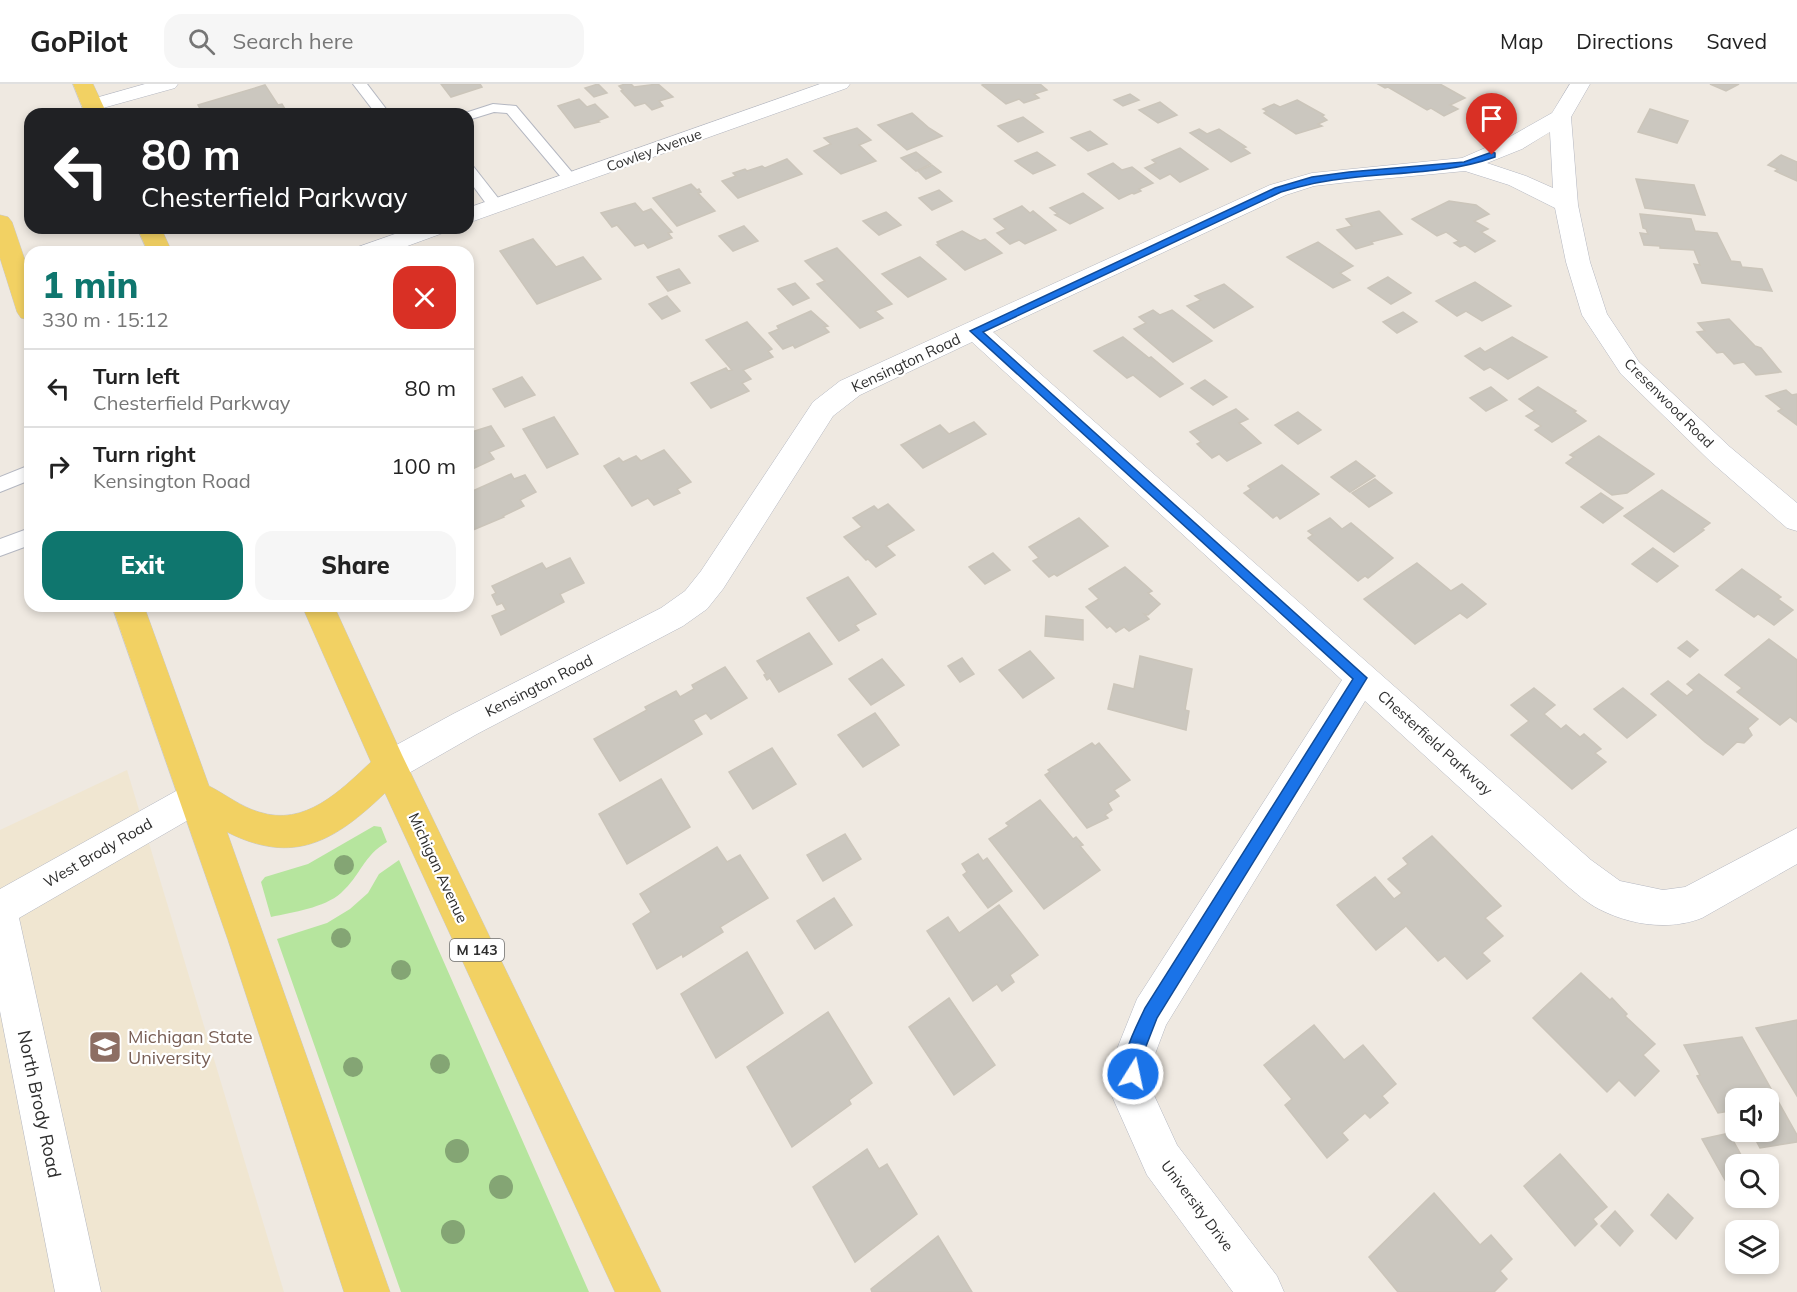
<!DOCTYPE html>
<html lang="en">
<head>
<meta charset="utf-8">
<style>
	:root { --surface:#fff; --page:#f6f6f6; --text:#222; --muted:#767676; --line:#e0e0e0; --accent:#0f766e }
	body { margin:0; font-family:Mulish,sans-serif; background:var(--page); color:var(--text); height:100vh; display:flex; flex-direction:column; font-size:22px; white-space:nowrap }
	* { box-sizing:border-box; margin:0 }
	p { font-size:20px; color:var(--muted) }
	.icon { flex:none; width:33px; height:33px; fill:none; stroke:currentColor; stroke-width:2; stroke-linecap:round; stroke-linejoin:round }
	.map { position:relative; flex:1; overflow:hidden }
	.sheet { position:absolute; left:24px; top:162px; width:450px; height:366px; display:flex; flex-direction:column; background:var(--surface); border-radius:18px; box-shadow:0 3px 9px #0003 }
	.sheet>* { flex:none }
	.hud { position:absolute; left:24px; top:24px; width:450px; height:126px; border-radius:18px; box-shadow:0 3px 9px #0003; background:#202124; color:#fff; overflow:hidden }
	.buttons { position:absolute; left:1725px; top:1004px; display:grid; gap:12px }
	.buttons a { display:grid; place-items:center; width:54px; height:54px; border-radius:12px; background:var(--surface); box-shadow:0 3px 9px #0003; font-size:30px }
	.pin { position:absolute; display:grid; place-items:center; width:51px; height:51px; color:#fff; margin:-62px -26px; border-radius:50% 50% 50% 0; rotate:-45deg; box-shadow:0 0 6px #0007 }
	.pin .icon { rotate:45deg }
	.me { position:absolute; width:66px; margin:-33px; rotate:10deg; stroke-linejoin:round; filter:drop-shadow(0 0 4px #0008) }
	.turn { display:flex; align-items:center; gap:21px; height:126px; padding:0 18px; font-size:27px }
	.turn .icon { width:78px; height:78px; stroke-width:2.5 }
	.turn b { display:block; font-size:42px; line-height:51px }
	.round { display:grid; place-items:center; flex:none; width:63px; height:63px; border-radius:18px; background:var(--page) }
	.summary { display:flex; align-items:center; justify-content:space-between; height:102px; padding:0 18px }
	h1 { font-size:36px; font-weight:800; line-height:45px; color:var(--accent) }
	.action { display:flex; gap:12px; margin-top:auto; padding:12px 18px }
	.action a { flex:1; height:69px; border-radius:18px; background:var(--accent); color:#fff; font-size:24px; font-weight:800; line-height:69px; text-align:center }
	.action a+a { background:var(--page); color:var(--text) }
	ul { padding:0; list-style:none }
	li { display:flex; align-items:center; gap:18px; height:78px; padding:0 18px; border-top:2px solid var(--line) }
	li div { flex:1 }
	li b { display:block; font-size:22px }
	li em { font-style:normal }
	header { display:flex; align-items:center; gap:36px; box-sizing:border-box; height:84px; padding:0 30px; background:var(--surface); border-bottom:2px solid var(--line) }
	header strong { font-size:28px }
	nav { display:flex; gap:33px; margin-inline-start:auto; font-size:21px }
	.search { width:420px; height:54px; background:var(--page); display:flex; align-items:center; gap:15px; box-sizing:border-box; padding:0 21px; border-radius:18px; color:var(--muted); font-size:22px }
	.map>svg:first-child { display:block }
</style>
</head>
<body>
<header>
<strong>GoPilot</strong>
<div class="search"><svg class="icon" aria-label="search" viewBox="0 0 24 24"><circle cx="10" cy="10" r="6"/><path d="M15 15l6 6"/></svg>Search here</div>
<nav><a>Map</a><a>Directions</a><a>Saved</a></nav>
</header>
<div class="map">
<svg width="1797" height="1208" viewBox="0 0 1797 1208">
	<rect width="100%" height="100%" fill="#efe9e1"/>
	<polygon fill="#f0e6d1" points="127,686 284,1208 0,1208 0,746"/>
	<g fill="#b6e59e">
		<path d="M374,742L381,743L387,758C363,772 361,791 341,809C324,824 293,828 271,833L261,798L265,793L308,780Z"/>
		<polygon points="399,776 589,1208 401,1208 277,855 327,839 350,825 368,809 379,790"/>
	</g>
	<g fill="#cbc7bf" stroke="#cbc5ba" stroke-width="1.5">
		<polygon points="441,0 480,0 482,3 451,13"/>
		<polygon points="598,0 607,9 594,13 585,4"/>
		<polygon points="625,0 631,0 634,3 658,0 673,13 659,17 663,22 652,26 645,19 635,22 621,7 623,6 619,2"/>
		<polygon points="985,0 1040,0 1047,6 1034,10 1039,14 1024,19 1019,15 1006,20 982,1"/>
		<polygon points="1378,0 1440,0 1465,14 1450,21 1458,25 1444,32 1431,24 1427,26 1388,3 1385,4"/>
		<polygon points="1710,0 1739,0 1726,7"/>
		<polygon points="265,1 278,21 282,20 288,30 203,30 198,21"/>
		<polygon points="1130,10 1139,16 1123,22 1114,16"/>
		<polygon points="579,15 587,23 595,20 608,33 597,37 599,38 575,44 558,22"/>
		<polygon points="1297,16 1324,31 1322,32 1327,36 1318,40 1322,42 1296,50 1264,29 1267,27 1263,25 1274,20 1280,23"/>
		<polygon points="1160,18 1177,31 1158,39 1139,26"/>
		<polygon points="1650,25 1688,37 1677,59 1638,48"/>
		<polygon points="912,29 929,44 942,52 907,66 878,41"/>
		<polygon points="1023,33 1043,48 1018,58 998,42"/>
		<polygon points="857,44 871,56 859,61 876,77 841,90 814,67 831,60 824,54"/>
		<polygon points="1199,45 1207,50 1219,45 1246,63 1243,64 1250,69 1231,78 1190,49"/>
		<polygon points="1090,47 1107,60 1088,67 1071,54"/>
		<polygon points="1180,64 1208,85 1180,98 1170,90 1160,95 1145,84 1156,79 1152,76"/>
		<polygon points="916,68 931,80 916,87 901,74"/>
		<polygon points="1037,68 1055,81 1033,90 1015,77"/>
		<polygon points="1781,71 1797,78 1797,97 1775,87 1778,85 1768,81"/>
		<polygon points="787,75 802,90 738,114 722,97 736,92 733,89 745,85 747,87 762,82 765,84"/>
		<polygon points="1113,79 1122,86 1132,83 1153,99 1139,105 1141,107 1134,110 1132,109 1119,115 1088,90"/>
		<polygon points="932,81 941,88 926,95 918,87"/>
		<polygon points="1636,95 1694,101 1705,131 1645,124"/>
		<polygon points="691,100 697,106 699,105 701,108 698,109 715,127 677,142 653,114"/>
		<polygon points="939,106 952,117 932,126 919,114"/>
		<polygon points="1083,109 1103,124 1070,140 1059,133 1055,131 1058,130 1050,124"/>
		<polygon points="1449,117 1476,121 1489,130 1474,137 1488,145 1481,148 1495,157 1475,168 1465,161 1460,163 1454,159 1459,157 1446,148 1437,152 1412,135"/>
		<polygon points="635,119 643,128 651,125 672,148 668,149 672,154 648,164 644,159 635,162 617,141 612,143 601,129"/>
		<polygon points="1022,122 1030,129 1033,127 1056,146 1025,160 1019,156 1010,160 997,149 1006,145 994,135"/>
		<polygon points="1379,127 1402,150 1371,158 1373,160 1356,165 1337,146 1352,142 1346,135"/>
		<polygon points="886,128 901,141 879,151 863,137"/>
		<polygon points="1640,130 1691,135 1695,147 1717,149 1731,177 1740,178 1742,183 1762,185 1772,207 1702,199 1694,180 1700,181 1694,166 1660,164 1660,162 1644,161 1640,149 1648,150 1646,145 1643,144"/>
		<polygon points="744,142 758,157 733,167 719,152"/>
		<polygon points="962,147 980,157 985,155 1002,169 965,186 937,161 939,161 937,158"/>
		<polygon points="533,155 556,183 583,173 601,195 537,220 500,167"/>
		<polygon points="1318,158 1353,182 1340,189 1350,196 1333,204 1287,173"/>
		<polygon points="837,164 892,220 875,227 883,234 860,244 817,200 825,197 805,177"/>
		<polygon points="920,173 946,195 908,213 882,190"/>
		<polygon points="679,185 690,199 668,207 657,193"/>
		<polygon points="1388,193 1411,209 1391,220 1368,204"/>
		<polygon points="1475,198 1511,222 1482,237 1466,227 1457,232 1436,217"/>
		<polygon points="795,199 809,214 793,221 778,205"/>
		<polygon points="1224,200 1253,223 1214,244 1187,222 1201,216 1195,212"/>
		<polygon points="667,212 680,227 662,235 649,220"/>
		<polygon points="1153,226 1160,231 1172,226 1212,257 1173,278 1134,245 1146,239 1139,233"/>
		<polygon points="811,227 828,242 824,243 829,248 795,264 793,261 783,265 769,249 779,245 777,242"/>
		<polygon points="1403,228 1417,238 1397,249 1383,238"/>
		<polygon points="1729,235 1755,262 1761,264 1781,288 1756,291 1744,278 1734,280 1723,268 1717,269 1697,248 1705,247 1698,239"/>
		<polygon points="747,238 772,265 768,267 773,273 743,286 751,295 742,299 749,307 711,324 691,299 726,284 728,287 732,286 706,256"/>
		<polygon points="1123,253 1149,274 1151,273 1183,300 1160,313 1133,291 1127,294 1094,267"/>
		<polygon points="1512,253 1547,273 1508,295 1490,283 1484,286 1465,272 1480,264 1485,268"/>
		<polygon points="522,293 535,311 505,323 493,305"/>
		<polygon points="1205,296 1227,313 1213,321 1191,304"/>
		<polygon points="1491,303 1507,316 1486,327 1470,314"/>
		<polygon points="1538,303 1576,327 1574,328 1586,337 1552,358 1535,346 1541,342 1526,332 1535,327 1519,315"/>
		<polygon points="1786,306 1792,311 1797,310 1797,341 1778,327 1782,325 1766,312"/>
		<polygon points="1236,325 1248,335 1239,339 1261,359 1227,377 1219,370 1212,374 1197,360 1201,358 1190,348"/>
		<polygon points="1298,328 1321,346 1298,360 1275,341"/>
		<polygon points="554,333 578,370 547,384 523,345"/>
		<polygon points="974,338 986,350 923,384 901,361 940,341 949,350"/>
		<polygon points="491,342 504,362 489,368 494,375 468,387 468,349"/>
		<polygon points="1599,352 1654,390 1627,409 1612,411 1566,379 1574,373 1570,371"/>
		<polygon points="664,366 691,398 677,405 680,409 654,421 648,414 632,422 604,382 619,374 623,378 636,372 641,377"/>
		<polygon points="1356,377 1375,392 1350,408 1331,393"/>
		<polygon points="1282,381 1319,410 1280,435 1277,431 1273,434 1244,409 1251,405 1248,402"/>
		<polygon points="511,390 514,395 525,391 536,408 520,416 524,422 503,432 504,433 468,448 468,409"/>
		<polygon points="1375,395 1392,409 1369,423 1352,409"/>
		<polygon points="1662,406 1710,439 1702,445 1704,446 1674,468 1624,432"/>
		<polygon points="1601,409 1623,424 1603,439 1581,423"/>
		<polygon points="888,420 914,446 886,462 895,471 876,483 868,475 866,476 844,453 862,443 853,434 874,422 878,426"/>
		<polygon points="1079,434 1108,462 1057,492 1054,490 1049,493 1033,477 1039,474 1029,463"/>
		<polygon points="1330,434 1342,445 1351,439 1393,474 1368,494 1365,492 1358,497 1308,454 1313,451 1308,447"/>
		<polygon points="1653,464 1678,482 1657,498 1632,480"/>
		<polygon points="993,469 1010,486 985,500 969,483"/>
		<polygon points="570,474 584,499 560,510 564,518 501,551 492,532 506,526 502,519 497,521 492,511 496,509 492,502 542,479 546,485"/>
		<polygon points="1417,479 1451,507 1462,500 1486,520 1467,534 1460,529 1415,560 1364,515"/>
		<polygon points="1125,483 1152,507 1148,509 1160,520 1148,531 1144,530 1149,535 1129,547 1124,543 1116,548 1110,542 1107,544 1086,523 1099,515 1089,505"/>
		<polygon points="1742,485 1781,513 1778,515 1793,526 1774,541 1758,530 1754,533 1716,506"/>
		<polygon points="848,493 876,530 855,541 859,546 839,557 807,514"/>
		<polygon points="1046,532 1083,536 1083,556 1045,552"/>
		<polygon points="809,549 832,580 779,608 770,594 767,596 764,591 766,590 757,577"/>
		<polygon points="1769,555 1797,576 1797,638 1790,633 1780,641 1737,608 1742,604 1725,591"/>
		<polygon points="1687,557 1698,566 1690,573 1678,564"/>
		<polygon points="1030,567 1054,594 1023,614 999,586"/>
		<polygon points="1140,572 1192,585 1185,626 1189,627 1186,646 1108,625 1114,600 1134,605"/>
		<polygon points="962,574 974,590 960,598 948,582"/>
		<polygon points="882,575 904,601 871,621 849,595"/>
		<polygon points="725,583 747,614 711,635 706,629 693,636 702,650 620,697 594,655 647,626 645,623 676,607 680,613 694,605 692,601"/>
		<polygon points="1699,590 1758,635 1748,644 1752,651 1744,659 1737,658 1723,671 1705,658 1651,610 1668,597 1687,612 1694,606 1687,600"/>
		<polygon points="1534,604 1555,621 1544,630 1561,645 1566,641 1580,653 1584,650 1601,665 1595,669 1606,678 1572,705 1511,651 1529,637 1511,621"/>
		<polygon points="1623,604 1656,631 1627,654 1594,625"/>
		<polygon points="875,629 899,661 863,683 838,651"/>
		<polygon points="1092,659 1095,662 1099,659 1130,696 1114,706 1119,712 1108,719 1112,726 1105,731 1108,734 1087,744 1045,691 1050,688 1048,686"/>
		<polygon points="772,664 796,700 753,725 729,688"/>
		<polygon points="661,695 690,743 627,780 599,730"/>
		<polygon points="1040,716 1073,755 1076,753 1083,761 1080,762 1100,786 1044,825 989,755 1009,742 1006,739"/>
		<polygon points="845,750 861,775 823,797 807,771"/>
		<polygon points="1432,752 1501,822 1485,834 1503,852 1482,869 1490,877 1467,895 1445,872 1438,877 1406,842 1376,866 1337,821 1375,793 1394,815 1402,809 1388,795 1408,780 1403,774"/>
		<polygon points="717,763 727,778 740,771 768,814 720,843 723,848 683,873 682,870 657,885 633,840 651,828 640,810"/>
		<polygon points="978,770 983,777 987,774 1012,807 988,824 963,791 967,788 962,780"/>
		<polygon points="834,814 852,841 815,865 797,837"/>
		<polygon points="999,821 1038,871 1010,891 1014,898 1002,907 997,900 973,917 927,847 948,833 959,849"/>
		<polygon points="747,868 783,929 716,974 681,910"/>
		<polygon points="1581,889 1610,916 1612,914 1627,930 1625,932 1655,960 1643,971 1659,987 1635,1012 1619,996 1607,1008 1533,934"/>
		<polygon points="949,914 995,981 954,1011 909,943"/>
		<polygon points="828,928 872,999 849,1016 851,1020 792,1063 747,983"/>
		<polygon points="1797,936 1797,1012 1756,944"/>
		<polygon points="1314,941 1344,976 1363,961 1396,1000 1382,1012 1388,1019 1370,1034 1365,1029 1342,1049 1348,1056 1327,1074 1285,1021 1292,1015 1264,981"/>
		<polygon points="1742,953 1797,1051 1797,1058 1760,1064 1751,1047 1768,1047 1768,1014 1736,1014 1736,1026 1718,1029 1697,992 1700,991 1684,961"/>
		<polygon points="1729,1049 1746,1080 1736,1080 1736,1104 1730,1105 1702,1055"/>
		<polygon points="867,1065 879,1085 887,1080 917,1130 855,1178 813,1103"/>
		<polygon points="1560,1070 1607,1123 1593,1135 1597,1140 1575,1162 1524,1102"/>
		<polygon points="1434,1109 1480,1161 1491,1151 1512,1175 1500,1187 1507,1195 1494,1208 1398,1208 1369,1173"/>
		<polygon points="1668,1110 1693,1134 1676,1155 1651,1131"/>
		<polygon points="1615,1127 1633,1147 1620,1162 1601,1142"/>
		<polygon points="938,1152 972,1208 872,1208 871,1205"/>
	</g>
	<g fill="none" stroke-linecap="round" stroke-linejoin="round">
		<defs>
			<g id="service">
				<polygon points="353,0 367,0 390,30 376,30"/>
				<polygon points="493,20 516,22 576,93 579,96 576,99 566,99 507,29 494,28 468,36 468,30 462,30"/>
				<polygon points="468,80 473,82 502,119 504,122 502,125 490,125 468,95"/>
				<polygon points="30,381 30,396 0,408 0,393"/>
				<polygon points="30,444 30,461 0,472 0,455"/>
			</g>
			<g id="minor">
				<polygon points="145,0 178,0 175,4 92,27 85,25 81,21 85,17"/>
				<polygon points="820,0 850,0 847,4 468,139 468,124"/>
				<path d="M1570,0H1590L1571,33L1578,121L1590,178L1607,230L1639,278L1730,363L1797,419V447L1787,444L1710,377L1621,290L1582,231L1566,178L1555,124L1509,101L1465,87L1349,98L1314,102L1286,111L993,248L1591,776L1620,797L1663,806L1685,803L1797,744V780L1702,834C1669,847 1630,841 1599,825C1587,819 1576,809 1565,800L1365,617L1166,941L1155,970L1153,1009L1177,1061L1277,1192L1284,1208H1233L1147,1091L1111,1010L1115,970L1137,915L1342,596L972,258L860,311L833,332L723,505L707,525L683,542L477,650L402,693L390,698L378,693L373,682L378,671L453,630L661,524L685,507L701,487L813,318L840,297L1270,101L1312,89L1462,74L1506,55L1552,29ZM1550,48L1553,104L1526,92L1487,79L1522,65Z"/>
				<polygon points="412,144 447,144 443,149 391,168 355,168 358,163"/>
				<polygon points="197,697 209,702 215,713 209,724 19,834 101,1208 55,1208 0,927 0,805 185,702"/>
			</g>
			<g id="primary">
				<polygon points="73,0 93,0 107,30 85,30"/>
				<polygon points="0,131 8,133 12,138 30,191 30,236 21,234 17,228 0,174"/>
				<polygon points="137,144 161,144 172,168 148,168"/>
				<path d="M112,522H144L209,702C225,710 241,723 259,728C305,743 340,707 371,678L302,522H334L402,671L661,1208H615L385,709C335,757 294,782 227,748L390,1208H344L228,856Z"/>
			</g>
		</defs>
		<use href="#service" stroke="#b4b7c1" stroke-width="2"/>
		<use href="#minor" stroke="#b4b7c1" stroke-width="1"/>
		<use href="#primary" stroke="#c9c9c9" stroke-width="1"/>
		<use href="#service" fill="#fff" fill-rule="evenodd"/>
		<use href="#minor" fill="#fff" fill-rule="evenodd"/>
		<use href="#primary" fill="#f2d163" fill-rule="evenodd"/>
	</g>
	<g fill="#84a574">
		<circle cx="344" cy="781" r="10"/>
		<circle cx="341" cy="854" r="10"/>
		<circle cx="401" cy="886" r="10"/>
		<circle cx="440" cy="980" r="10"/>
		<circle cx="353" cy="983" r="10"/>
		<circle cx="457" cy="1067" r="12"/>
		<circle cx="501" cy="1103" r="12"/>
		<circle cx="453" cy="1148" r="12"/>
	</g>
	<path fill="#1a73e8" stroke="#114b97" stroke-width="1.5" d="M1492,68L1495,69V73C1448,90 1399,88 1349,94C1326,96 1304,101 1281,108L983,248L1367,594L1157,934L1143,970L1139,996L1133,998L1127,996C1118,974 1136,944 1145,924L1353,595L970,247L1275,104L1312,93L1349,88L1464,78Z"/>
	<defs>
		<symbol id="university-square" viewBox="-11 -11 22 22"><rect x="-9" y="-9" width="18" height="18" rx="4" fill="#8d6e63" stroke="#fff"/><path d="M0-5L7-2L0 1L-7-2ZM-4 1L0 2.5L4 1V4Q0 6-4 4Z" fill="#fff"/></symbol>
	</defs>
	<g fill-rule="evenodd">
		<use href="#university-square" x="86" y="944" width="38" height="38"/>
	</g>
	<g text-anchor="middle" stroke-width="4.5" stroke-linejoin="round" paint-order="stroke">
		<g font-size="14" fill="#2e2e2e" stroke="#fff">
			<text transform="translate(654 66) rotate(-20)" y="5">Cowley Avenue</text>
			<text transform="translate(1669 319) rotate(45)" y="5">Cresenwood Road</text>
		</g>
		<rect fill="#fff" stroke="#6d6d6d" stroke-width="1.5" x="450" y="855" width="54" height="22" rx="4.5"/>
		<g font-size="14" font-weight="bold" fill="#2e2e2e">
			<text x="477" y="871">M 143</text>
		</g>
		<g font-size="15" fill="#2e2e2e" stroke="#fff">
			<text transform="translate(906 279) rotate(-25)" y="5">Kensington Road</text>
			<text transform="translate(539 602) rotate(-27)" y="5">Kensington Road</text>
			<text transform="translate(1435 659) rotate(42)" y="5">Chesterfield Parkway</text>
			<text transform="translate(98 769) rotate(-30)" y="5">West Brody Road</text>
			<text transform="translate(438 784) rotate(65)" y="5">Michigan Avenue</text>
			<text transform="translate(1197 1122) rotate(53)" y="5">University Drive</text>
		</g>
		<g font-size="18" fill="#785e54" stroke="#fff" text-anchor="start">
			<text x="128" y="959">Michigan State<tspan x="128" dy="21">University</tspan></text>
		</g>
		<g font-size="18" fill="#2e2e2e" stroke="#fff">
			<text transform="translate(39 1020) rotate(78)" y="6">North Brody Road</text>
		</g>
	</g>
</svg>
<div class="buttons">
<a><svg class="icon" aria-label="sound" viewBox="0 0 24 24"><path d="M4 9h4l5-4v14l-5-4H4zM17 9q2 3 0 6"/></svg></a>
<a><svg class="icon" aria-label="search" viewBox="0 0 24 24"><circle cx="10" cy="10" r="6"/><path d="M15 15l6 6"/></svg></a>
<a><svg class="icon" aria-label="layers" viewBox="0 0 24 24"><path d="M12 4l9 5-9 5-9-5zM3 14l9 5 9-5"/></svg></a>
</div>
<div class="pin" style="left:1492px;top:71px;background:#d93025"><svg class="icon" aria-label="arrive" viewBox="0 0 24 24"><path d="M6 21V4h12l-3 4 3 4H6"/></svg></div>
<svg class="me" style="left:1133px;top:990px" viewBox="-20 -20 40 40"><circle r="17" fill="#1a73e8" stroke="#fff" stroke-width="3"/><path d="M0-11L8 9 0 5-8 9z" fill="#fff"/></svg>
<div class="hud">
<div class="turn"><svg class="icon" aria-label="left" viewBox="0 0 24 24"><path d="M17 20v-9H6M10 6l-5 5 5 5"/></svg><div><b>80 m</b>Chesterfield Parkway</div></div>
</div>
<section class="sheet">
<div class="summary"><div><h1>1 min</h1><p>330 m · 15:12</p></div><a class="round" style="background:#d93025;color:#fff"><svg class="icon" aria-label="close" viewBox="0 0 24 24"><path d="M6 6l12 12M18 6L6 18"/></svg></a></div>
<ul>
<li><svg class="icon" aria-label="left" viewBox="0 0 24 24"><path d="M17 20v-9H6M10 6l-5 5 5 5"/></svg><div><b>Turn left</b><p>Chesterfield Parkway</p></div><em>80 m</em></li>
<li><svg class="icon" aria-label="right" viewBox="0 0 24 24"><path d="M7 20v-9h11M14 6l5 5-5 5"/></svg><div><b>Turn right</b><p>Kensington Road</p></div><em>100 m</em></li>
</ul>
<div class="action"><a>Exit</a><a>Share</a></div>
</section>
</div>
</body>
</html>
